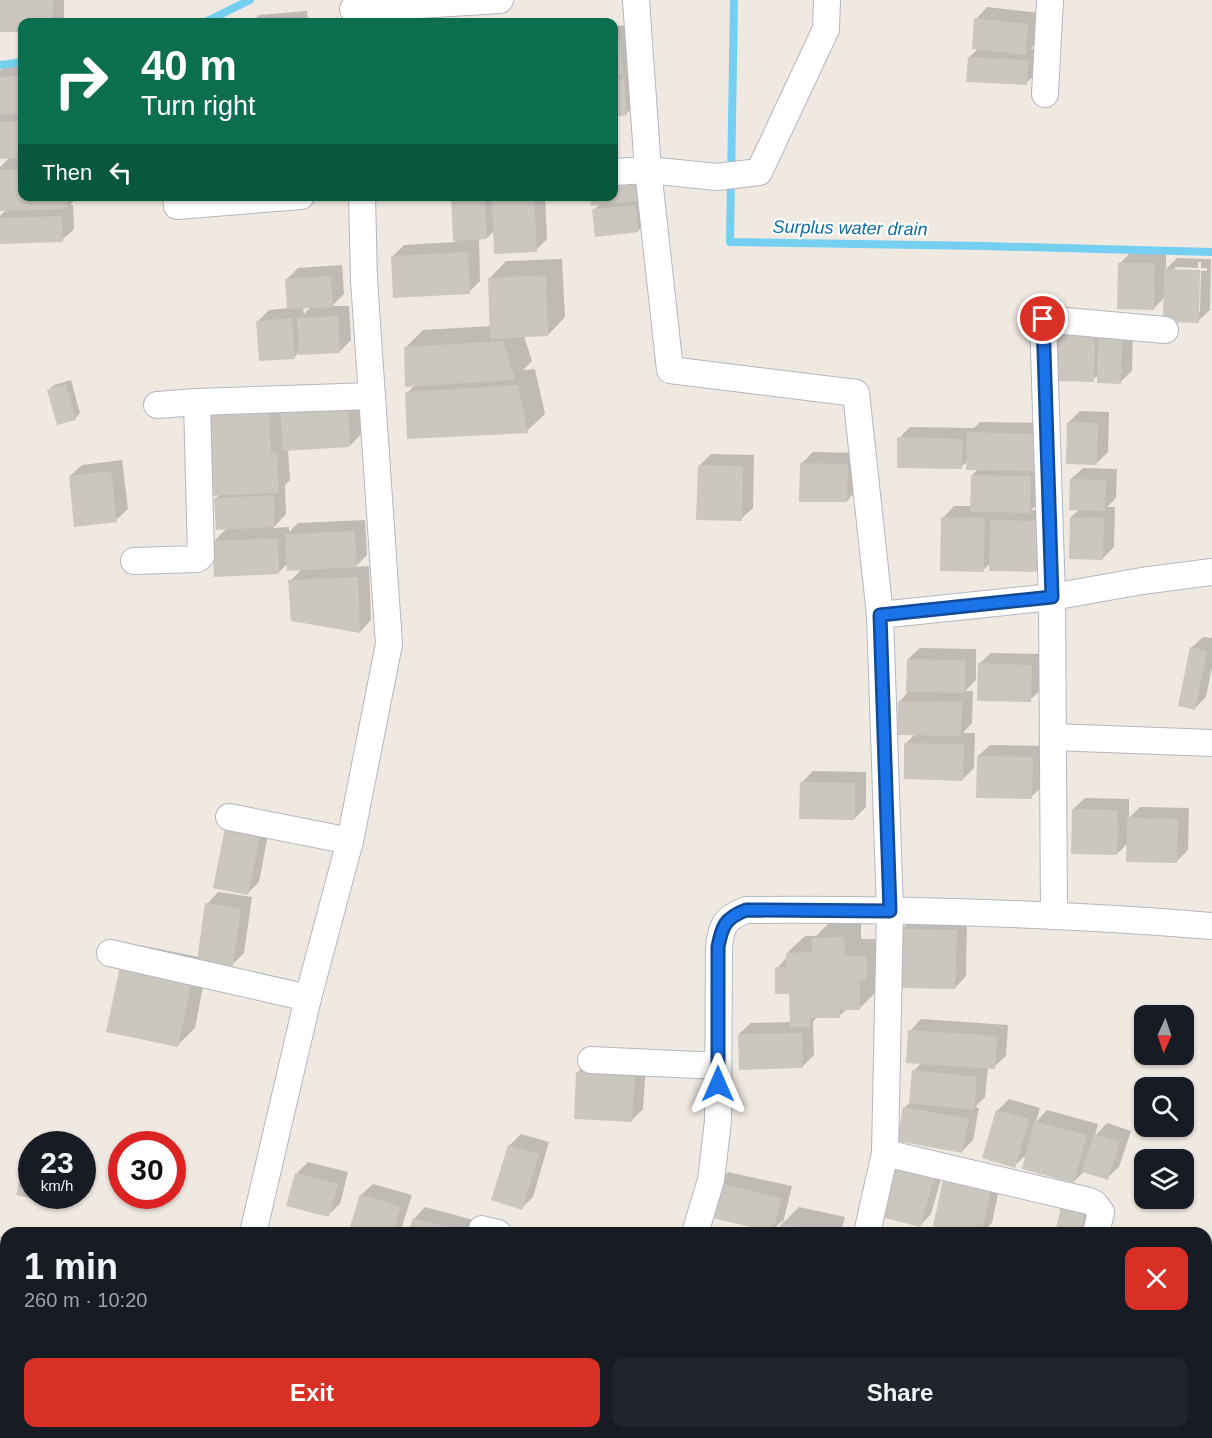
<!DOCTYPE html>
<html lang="en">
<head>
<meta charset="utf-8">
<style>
	:root { --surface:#171b24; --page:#20242c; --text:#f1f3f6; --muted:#9ea1a6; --accent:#d93025 }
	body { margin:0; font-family:Helvetica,sans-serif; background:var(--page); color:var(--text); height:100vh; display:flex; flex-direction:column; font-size:22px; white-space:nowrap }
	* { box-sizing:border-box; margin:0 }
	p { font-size:20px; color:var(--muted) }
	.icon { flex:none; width:33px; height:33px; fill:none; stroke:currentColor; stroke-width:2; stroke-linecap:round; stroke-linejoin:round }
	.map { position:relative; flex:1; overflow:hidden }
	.details { position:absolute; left:0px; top:1227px; width:1212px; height:212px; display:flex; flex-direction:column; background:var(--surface); border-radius:18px 18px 0 0; box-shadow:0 2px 4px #0004 }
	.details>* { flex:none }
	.banner { position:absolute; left:18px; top:18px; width:600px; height:183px; border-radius:12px; box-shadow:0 2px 4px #0004; background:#0b6e4f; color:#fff; overflow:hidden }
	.needle { width:39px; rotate:183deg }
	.controls { position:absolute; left:1134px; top:1005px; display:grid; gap:12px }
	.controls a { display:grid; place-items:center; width:60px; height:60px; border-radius:12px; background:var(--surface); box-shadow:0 2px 4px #0004; font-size:30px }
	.speed { position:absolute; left:18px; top:1131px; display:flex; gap:12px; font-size:30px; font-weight:700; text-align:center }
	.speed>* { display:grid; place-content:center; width:78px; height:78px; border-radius:50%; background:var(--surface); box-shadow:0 2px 4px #0004; line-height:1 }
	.speed small { font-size:15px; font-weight:400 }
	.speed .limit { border:9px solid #d22; background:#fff; color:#111 }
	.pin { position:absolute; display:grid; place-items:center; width:51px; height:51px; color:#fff; margin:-26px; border:3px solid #fff; border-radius:50%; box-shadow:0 2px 6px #0007 }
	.me { position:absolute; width:66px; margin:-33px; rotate:0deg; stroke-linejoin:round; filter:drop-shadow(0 0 4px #0008) }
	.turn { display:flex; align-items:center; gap:21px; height:126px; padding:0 24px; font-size:27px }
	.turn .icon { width:78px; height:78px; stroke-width:2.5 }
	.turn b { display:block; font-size:42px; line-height:51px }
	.then { display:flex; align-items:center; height:57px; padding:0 24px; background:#0003; gap:12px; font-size:22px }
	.round { display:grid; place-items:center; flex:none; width:63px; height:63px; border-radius:12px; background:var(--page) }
	.headline { display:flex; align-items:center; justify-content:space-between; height:102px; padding:0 24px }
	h1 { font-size:36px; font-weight:600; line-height:45px }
	.action { display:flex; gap:12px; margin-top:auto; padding:12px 24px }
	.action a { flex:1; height:69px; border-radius:12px; background:var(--accent); color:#fff; font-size:24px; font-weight:600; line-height:69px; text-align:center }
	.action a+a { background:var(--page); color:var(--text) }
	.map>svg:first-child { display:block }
</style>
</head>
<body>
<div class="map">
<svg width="1212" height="1438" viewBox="0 0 1212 1438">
	<rect width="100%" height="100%" fill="#efe9e1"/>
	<g fill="#0003" fill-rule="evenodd">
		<polygon points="0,0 64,0 64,19 61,22 22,22 22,31 0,31"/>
		<polygon points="987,7 1039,13 1037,42 1031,49 1039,49 1038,72 1026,83 969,57 979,48 976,19"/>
		<polygon points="307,11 308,22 252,22 259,15"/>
		<polygon points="630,25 634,61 626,69 635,68 638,102 626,114 614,115 614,26"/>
		<polygon points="4,66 22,66 22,196 78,196 70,205 73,205 74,229 62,240 0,243 0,216 6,210 0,210 0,167 10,157 0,157 0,71"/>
		<polygon points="645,161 649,219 638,231 594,210 600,203 614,196 614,164"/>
		<polygon points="452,196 545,196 547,239 536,250 495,230 487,238 479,238 480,281 469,292 393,256 404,245 455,242"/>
		<path d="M1131,252H1166V269L1177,258L1211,259L1210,310L1198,321L1165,297L1154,308L1120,263ZM1198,262H1201V268H1207V271H1201L1200,312H1197L1175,270V267L1198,268Z"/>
		<polygon points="562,259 565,317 548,335 524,336 532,361 523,370 535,369 545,414 527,431 407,393 415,385 406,347 423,330 491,326 489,279 506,261"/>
		<path d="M342,265L344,294L332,306H349L351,340L339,352L301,351L294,357L258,321L269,310L288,308L287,279L298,268ZM303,307H311L304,314Z"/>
		<polygon points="1133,323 1132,371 1120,382 1098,375 1093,380 1056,334"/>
		<polygon points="71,380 80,413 75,419 49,390 54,385"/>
		<polygon points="359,393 361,434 350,446 288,449 290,480 285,485 286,514 273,528 289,527 289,532 298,523 365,520 367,555 355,567 369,566 371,620 360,632 290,581 302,569 288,563 279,572 214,541 227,528 216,498 220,494 203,411"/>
		<polygon points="1080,411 1109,412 1108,452 1097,463 1068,423"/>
		<polygon points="980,422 1047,423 1041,500 1031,510 1048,511 1047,559 1036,571 991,563 983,570 943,518 954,506 972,506 972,475 979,468 968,461 961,467 899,438 910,427 974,428"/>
		<polygon points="813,452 859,453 858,489 847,501 801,464"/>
		<polygon points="711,454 754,455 753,508 741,519 699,466"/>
		<polygon points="122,460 128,509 116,520 70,476 82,465"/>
		<polygon points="1083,468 1117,469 1116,498 1107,507 1115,507 1114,547 1103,558 1071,517 1080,509 1071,479"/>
		<polygon points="1203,637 1212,638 1212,667 1206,697 1195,708 1191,648"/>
		<polygon points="920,648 976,649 976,680 965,691 973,691 972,723 963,733 975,733 974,768 963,779 906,743 915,734 900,701 910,690 908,659"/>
		<polygon points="991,653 1043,654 1042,689 1030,700 979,664"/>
		<polygon points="990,745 1044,746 1043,786 1031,797 978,756"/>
		<polygon points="813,771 866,772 866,807 854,819 801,783"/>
		<polygon points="1085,798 1129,799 1129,818 1140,807 1189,808 1188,850 1177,861 1128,843 1117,854 1073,809"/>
		<polygon points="270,824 259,882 248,893 215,887"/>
		<polygon points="218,892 252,897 244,953 232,965 208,961 195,1028 178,1045 122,963 139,945 199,957 207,904"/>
		<polygon points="913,918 967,920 966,976 955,988 901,930"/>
		<polygon points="861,920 861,939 883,939 877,991 860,1008 847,1009 839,1016 818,1016 813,1022 814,1055 802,1067 739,1034 751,1023 791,1022 790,993 777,968 787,957 787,953 805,936 816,936 831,921"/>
		<polygon points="921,1019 1008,1025 1006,1056 994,1067 988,1067 985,1097 975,1107 979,1108 973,1140 962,1151 905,1107 911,1102 914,1071 922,1062 910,1031"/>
		<polygon points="589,1061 646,1064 643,1109 632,1120 577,1073"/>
		<polygon points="1009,1099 1040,1108 1036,1122 1047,1110 1098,1124 1095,1136 1107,1123 1131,1131 1119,1167 1107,1178 1085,1171 1074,1181 1027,1154 1014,1166 997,1111"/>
		<polygon points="41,1134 72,1141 71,1144 32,1144 32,1196 55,1196 50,1201 18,1194 29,1145"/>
		<polygon points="521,1134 549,1142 533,1197 522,1208 509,1146"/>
		<polygon points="904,1157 944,1168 931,1214 920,1226 893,1169"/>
		<polygon points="308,1162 348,1172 340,1204 328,1215 297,1173"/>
		<polygon points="956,1169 1001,1179 992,1223 984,1231 996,1233 938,1233 944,1227 944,1181"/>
		<polygon points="728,1172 792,1186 783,1223 799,1207 845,1217 841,1233 780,1233 783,1220 773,1230 717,1183"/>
		<polygon points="373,1184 412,1195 400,1233 350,1233 361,1195"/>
		<polygon points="1096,1201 1088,1233 1056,1233"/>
		<polygon points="425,1207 474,1220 471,1233 410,1233 414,1219"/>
		<polygon points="6,1392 6,1432 91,1432 90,1438 0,1438 0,1405 3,1395"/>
	</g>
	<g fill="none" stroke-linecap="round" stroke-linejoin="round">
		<g stroke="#75cff0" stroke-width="8">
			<polyline points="734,0 730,242 983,246 1212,252"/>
			<polyline points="205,22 250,0"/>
			<polyline points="0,65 22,62"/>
		</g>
	</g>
	<g fill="#cbc7bf">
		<polygon points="0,0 53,0 53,22 22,22 22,32 0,32"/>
		<polygon points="974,18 1028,24 1026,55 972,49"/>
		<polygon points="619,35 623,74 614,75 614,36"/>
		<polygon points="968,57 1028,60 1027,85 966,82"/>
		<polygon points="22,76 22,114 0,115 0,77"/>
		<polygon points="624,79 627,115 614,117 614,80"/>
		<polygon points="22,121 22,158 0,159 0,122"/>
		<polygon points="0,170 22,170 22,196 68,196 68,209 0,211"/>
		<polygon points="634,172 637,201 591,206 590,196 614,196 614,174"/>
		<polygon points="451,196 485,196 487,239 453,241"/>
		<polygon points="534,198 537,252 494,254 492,200"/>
		<polygon points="636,205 638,232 595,237 592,209"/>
		<polygon points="62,216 63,242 0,244 0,218"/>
		<polygon points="468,252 470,294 393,298 391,256"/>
		<polygon points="1118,263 1155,263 1154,310 1117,309"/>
		<polygon points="1164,269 1200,270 1199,323 1163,322"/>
		<polygon points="546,275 548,336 490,339 488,278"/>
		<polygon points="331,276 333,307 287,309 285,279"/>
		<polygon points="338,316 340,353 299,355 297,318"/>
		<polygon points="292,318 295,359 259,361 256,321"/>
		<polygon points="1055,333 1095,334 1094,382 1053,381"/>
		<polygon points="1098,333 1122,334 1121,384 1097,383"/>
		<polygon points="503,341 515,380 405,387 404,347"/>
		<polygon points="66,384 76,420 57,425 47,390"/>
		<polygon points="518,385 528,433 407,439 405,392"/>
		<polygon points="348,404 350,447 283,451 280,407"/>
		<polygon points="269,407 271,453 277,453 279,493 209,496 202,410"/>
		<polygon points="1067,422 1098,423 1097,465 1066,464"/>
		<polygon points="967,432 1036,434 1036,471 966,470"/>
		<polygon points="897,437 963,439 962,469 897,468"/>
		<polygon points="800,463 848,464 847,502 799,502"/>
		<polygon points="698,465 743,466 742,521 696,520"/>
		<polygon points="111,471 117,522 74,527 69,476"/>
		<polygon points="971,475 1031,476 1030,513 970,512"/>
		<polygon points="1070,479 1106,480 1105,511 1069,510"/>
		<polygon points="274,495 275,527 216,530 214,498"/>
		<polygon points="941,517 985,518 984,572 940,571"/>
		<polygon points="1070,517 1104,518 1103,560 1069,559"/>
		<polygon points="990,520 1038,521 1036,572 989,571"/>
		<polygon points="355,531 357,567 287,571 285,534"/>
		<polygon points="278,538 279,574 214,577 212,541"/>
		<polygon points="358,577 360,633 291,621 288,580"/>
		<polygon points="1190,647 1207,651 1195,710 1178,706"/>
		<polygon points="907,659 965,660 965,693 906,692"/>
		<polygon points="978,663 1032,665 1031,702 977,701"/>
		<polygon points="898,701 962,702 961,736 897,735"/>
		<polygon points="904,743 964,744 963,781 904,779"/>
		<polygon points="977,756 1033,757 1032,799 976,798"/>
		<polygon points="800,782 855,783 855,820 799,819"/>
		<polygon points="1072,809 1118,810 1117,855 1071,854"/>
		<polygon points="1127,818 1178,819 1177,863 1126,862"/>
		<polygon points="225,828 260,835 248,895 213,888"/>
		<polygon points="205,903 241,908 233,966 197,961"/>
		<polygon points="900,929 957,930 955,989 899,988"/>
		<polygon points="844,937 845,956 867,956 867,980 860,980 860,1010 839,1010 840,1018 810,1018 810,1027 790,1027 789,994 775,994 775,967 786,967 786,953 812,952 812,938"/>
		<polygon points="121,962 193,976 178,1047 106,1032"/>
		<polygon points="908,1030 997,1036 995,1069 906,1063"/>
		<polygon points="802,1033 803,1068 739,1070 738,1034"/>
		<polygon points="912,1070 977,1077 974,1110 909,1103"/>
		<polygon points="576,1072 635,1075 632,1122 574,1119"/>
		<polygon points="903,1107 969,1119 962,1153 897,1141"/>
		<polygon points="996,1110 1029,1119 1015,1168 982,1158"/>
		<polygon points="1034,1121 1087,1135 1074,1183 1022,1169"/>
		<polygon points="1094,1134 1120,1142 1108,1180 1082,1172"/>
		<polygon points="28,1144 32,1145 32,1196 52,1196 50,1203 16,1195"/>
		<polygon points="508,1145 539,1154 522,1210 491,1200"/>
		<polygon points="892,1168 934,1179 920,1227 878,1216"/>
		<polygon points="295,1173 338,1184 329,1217 286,1206"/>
		<polygon points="943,1180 991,1191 981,1233 966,1233 933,1226"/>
		<polygon points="716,1182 781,1198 773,1232 708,1217"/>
		<polygon points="360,1194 401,1207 393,1233 348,1233"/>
		<polygon points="1061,1207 1085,1213 1080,1233 1055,1233"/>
		<polygon points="413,1218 467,1232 466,1233 408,1233"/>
		<polygon points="781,1223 820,1232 819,1233 778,1233"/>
		<polygon points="5,1304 6,1304 6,1340 0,1338 0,1324"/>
		<polygon points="1,1395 6,1396 6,1432 80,1432 78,1438 0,1438 0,1399"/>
	</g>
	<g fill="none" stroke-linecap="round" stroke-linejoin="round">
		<defs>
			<g id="minor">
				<polyline points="636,0 648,170 717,177 759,172 826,29 827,0"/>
				<polyline points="353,9 500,0"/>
				<polyline points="1045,94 1050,0"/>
				<polyline points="614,172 648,170 670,370 856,393 880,615 890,911 885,1153 867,1233"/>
				<polyline points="176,196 177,206 301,196"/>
				<polyline points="157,405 197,402 372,396"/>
				<polyline points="134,561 197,559 201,556 197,402"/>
				<polyline points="880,615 1052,597 1142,581 1212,572"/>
				<polyline points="1053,737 1212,743"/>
				<polyline points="229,817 350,841"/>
				<polyline points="1054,916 1052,597 1043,319 1165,330"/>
				<polyline points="110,953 308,998"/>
				<polyline points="591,1060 718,1066"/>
				<polyline points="885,1153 1089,1201 1095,1204 1101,1212 1096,1233"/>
				<polyline points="482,1229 498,1233"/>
				<polyline points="253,1233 308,998 350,841 389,644 364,280 362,196"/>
				<path d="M695,1233L711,1180L718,1121L719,947C721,926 725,918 746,910C901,909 1057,913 1212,926"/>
				<polyline points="0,1254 6,1250"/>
				<polyline points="430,1438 431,1432"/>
				<polyline points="817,1438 818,1432"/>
			</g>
		</defs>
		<use href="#minor" stroke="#b4b7c1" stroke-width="28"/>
		<g stroke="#c9c9c9" stroke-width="4" stroke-dasharray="4.5 3" stroke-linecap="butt">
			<polyline points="279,1432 281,1438"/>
			<polyline points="119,1438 121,1432"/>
			<polyline points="222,1438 224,1432"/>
			<polyline points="384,1438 386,1432"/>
		</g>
		<use href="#minor" stroke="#fff" stroke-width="26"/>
	</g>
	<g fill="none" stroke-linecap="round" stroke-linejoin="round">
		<defs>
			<path id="route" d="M718,1084V947C722,926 725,918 746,910L890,911L880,615L1052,597L1043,319"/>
		</defs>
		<use href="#route" stroke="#114b97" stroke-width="15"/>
		<use href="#route" stroke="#1a73e8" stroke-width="10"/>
	</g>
	<g text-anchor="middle" stroke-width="4.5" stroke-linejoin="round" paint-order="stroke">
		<g font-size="18" font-style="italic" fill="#0d6fa3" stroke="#fff">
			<text transform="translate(850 228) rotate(1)" y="6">Surplus water drain</text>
		</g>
	</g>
</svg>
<div class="controls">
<a><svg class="needle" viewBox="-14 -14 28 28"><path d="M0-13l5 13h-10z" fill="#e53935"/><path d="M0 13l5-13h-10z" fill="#9ea1a6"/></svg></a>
<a><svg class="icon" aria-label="search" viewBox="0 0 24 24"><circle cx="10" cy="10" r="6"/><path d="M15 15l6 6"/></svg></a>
<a><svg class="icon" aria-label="layers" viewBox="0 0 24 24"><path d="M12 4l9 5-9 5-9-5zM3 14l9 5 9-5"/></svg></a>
</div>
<div class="speed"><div>23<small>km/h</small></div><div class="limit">30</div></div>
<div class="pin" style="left:1043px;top:319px;background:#d93025"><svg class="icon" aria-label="arrive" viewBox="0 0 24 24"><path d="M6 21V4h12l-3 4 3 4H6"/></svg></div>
<svg class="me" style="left:718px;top:1084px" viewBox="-20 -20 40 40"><path d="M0-17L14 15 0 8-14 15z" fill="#1a73e8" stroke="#fff" stroke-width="4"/></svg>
<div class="banner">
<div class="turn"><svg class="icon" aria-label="right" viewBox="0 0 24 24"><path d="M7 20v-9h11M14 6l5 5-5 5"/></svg><div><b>40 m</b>Turn right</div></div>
<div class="then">Then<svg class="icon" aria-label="left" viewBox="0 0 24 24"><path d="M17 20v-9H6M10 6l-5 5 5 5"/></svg></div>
</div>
<section class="details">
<div class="headline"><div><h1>1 min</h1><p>260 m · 10:20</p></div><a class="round" style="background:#d93025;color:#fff"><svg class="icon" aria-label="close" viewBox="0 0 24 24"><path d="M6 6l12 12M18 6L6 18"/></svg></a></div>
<div class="action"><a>Exit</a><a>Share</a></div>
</section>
</div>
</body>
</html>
